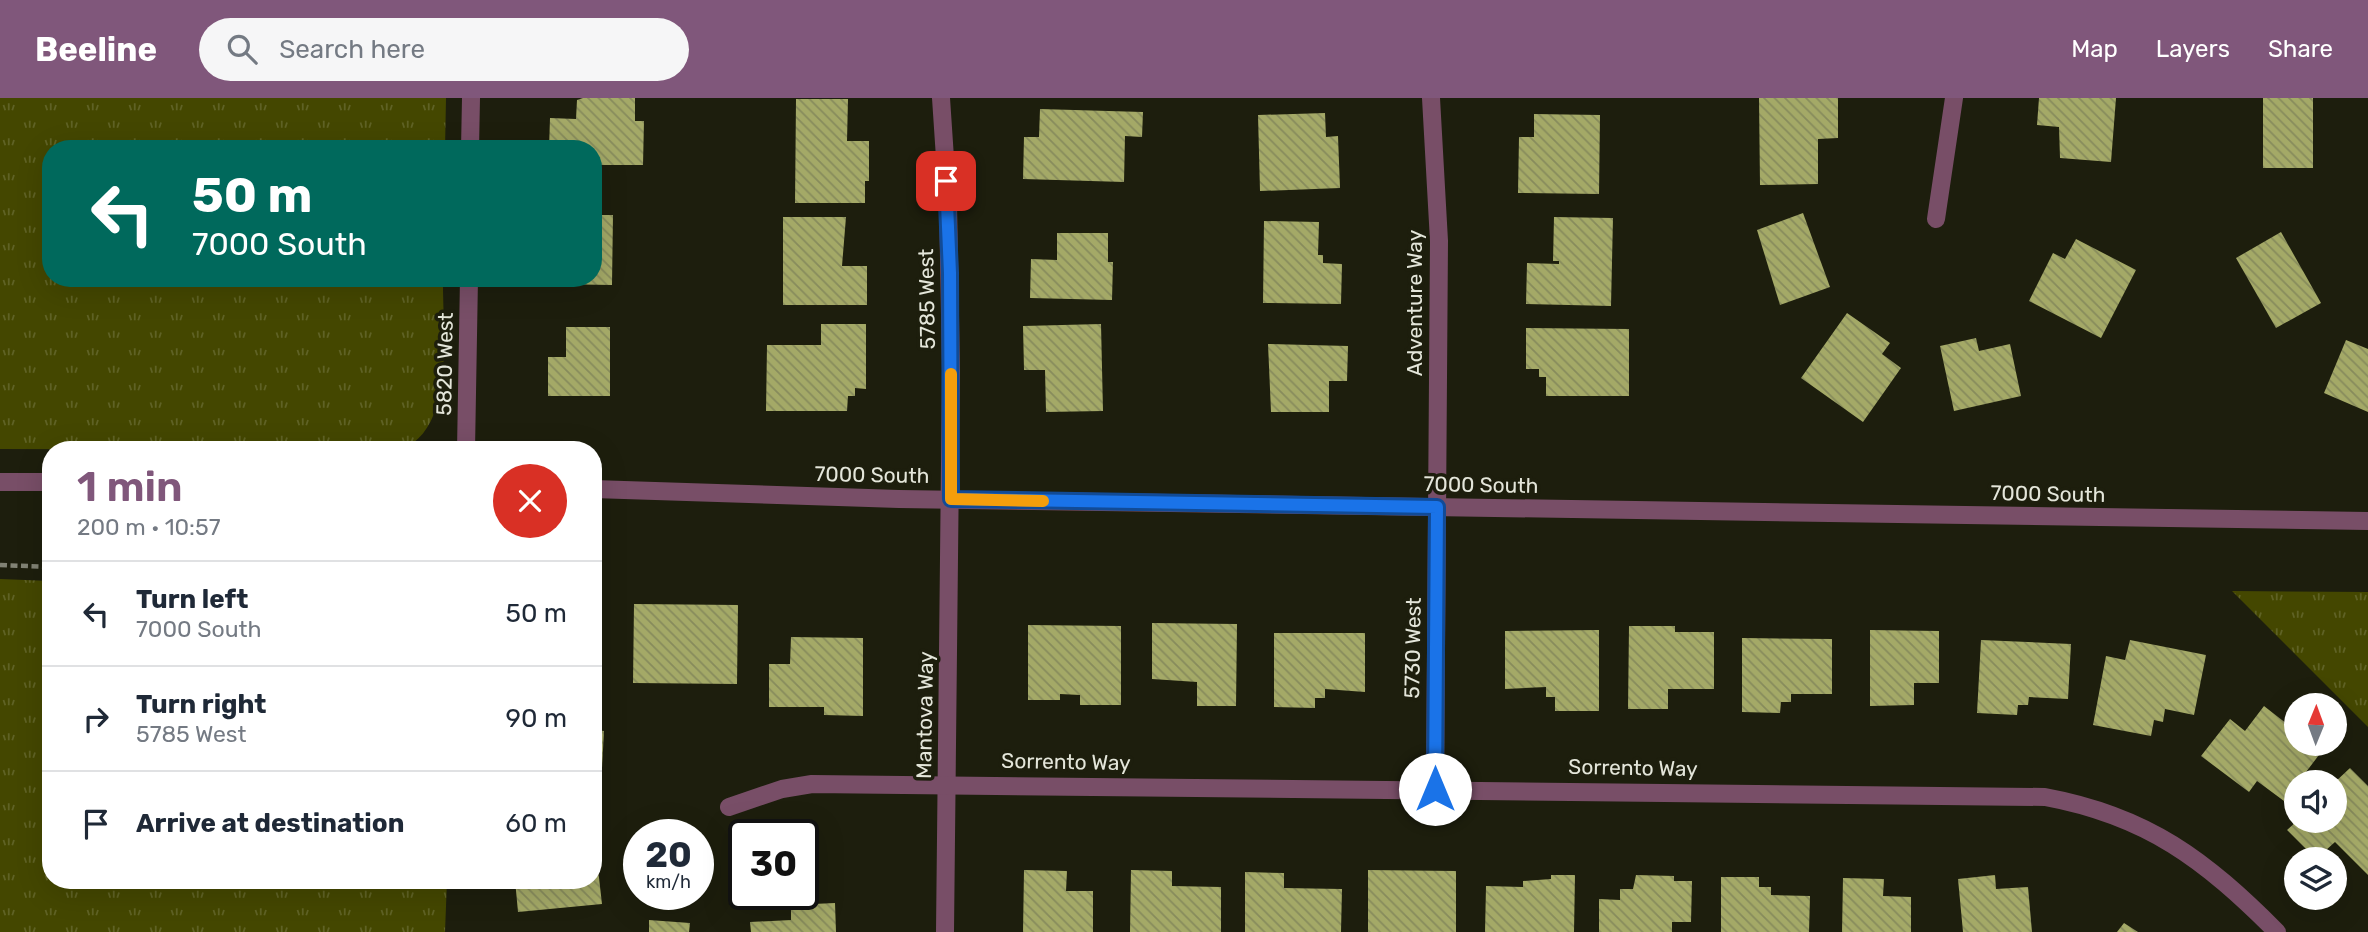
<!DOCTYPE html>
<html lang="en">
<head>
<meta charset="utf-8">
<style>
	:root { --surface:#fff; --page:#f6f6f7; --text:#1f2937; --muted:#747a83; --line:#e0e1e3; --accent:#80577b }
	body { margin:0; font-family:Rubik,sans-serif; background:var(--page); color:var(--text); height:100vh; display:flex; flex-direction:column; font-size:26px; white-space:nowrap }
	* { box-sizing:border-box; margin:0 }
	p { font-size:23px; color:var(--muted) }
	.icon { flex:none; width:38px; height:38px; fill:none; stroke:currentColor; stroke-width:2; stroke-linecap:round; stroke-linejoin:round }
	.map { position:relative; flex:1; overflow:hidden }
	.panel { position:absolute; left:42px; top:343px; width:560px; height:448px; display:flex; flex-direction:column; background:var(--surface); border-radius:28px; box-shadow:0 7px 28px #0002 }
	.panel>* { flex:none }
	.top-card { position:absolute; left:42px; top:42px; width:560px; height:147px; border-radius:28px; box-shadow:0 7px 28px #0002; background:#00695c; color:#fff; overflow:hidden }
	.needle { width:46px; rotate:1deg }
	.buttons { position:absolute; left:2284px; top:595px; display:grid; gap:14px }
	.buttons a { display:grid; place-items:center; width:63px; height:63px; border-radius:50%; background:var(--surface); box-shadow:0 7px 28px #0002; font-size:35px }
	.speed { position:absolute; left:623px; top:721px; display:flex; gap:14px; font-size:35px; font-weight:700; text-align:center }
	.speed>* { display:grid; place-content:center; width:91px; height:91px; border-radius:50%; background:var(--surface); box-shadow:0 7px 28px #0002; line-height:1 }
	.speed small { font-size:18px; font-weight:400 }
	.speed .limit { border:4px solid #111; border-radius:10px; background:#fff; color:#111 }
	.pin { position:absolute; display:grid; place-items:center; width:60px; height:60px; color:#fff; margin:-30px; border-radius:14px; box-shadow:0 4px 10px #0006 }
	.me { position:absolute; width:77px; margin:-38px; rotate:0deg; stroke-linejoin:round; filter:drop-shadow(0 0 5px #0008) }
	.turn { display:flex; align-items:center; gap:24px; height:147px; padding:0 35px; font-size:32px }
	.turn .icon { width:91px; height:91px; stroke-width:2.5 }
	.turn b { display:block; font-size:49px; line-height:60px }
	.round { display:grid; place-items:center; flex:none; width:74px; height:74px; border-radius:37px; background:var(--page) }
	.head { display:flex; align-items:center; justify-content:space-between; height:119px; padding:0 35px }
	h1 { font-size:42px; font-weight:600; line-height:52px; color:var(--accent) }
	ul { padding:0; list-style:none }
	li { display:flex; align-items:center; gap:21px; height:105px; padding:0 35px; border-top:2px solid var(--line) }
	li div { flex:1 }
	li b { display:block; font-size:26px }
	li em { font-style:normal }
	header { display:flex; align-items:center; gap:42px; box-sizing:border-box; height:98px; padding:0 35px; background:var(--accent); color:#fff }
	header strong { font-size:33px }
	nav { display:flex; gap:38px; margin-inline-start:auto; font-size:24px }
	.search { width:490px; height:63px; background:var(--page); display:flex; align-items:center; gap:18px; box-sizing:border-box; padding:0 24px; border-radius:38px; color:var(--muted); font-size:26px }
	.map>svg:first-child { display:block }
</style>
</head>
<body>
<header>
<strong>Beeline</strong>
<div class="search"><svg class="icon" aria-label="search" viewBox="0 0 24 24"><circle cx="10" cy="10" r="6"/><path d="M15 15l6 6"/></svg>Search here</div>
<nav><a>Map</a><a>Layers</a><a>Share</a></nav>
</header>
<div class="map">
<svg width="2368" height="834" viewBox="0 0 2368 834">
	<defs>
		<pattern id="grass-tufts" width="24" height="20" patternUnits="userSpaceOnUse" patternTransform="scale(1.75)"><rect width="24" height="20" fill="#444700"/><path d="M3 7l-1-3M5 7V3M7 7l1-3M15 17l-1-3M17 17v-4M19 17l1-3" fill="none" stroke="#5f6225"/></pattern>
		<pattern id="building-back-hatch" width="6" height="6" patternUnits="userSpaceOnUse" patternTransform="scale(1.75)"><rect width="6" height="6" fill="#a4a967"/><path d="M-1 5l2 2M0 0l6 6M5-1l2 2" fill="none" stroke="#878b5c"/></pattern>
	</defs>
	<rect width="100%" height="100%" fill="#1d1e0d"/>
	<g fill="url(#grass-tufts)">
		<path d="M0,0H446L445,51H51V180H443C442,231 457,331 400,352L0,351Z"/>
		<polygon points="0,481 51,483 51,782 447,782 445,834 0,834"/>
		<polygon points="2232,493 2368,494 2368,629"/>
	</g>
	<g fill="url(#building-back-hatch)">
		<polygon points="583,0 635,0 635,23 644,23 643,67 593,67 593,51 549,51 550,20 576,21 577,2"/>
		<polygon points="1759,0 1838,0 1838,40 1818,41 1818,86 1760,87"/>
		<polygon points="2039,0 2116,0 2111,64 2060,60 2059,29 2037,27"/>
		<rect x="2263" y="0" width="50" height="70"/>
		<polygon points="796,1 848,1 847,43 869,43 869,83 865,83 865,105 795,105"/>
		<polygon points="1040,11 1143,14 1142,39 1125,38 1124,84 1023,81 1024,39 1039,39"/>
		<polygon points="1325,15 1326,39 1338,38 1340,90 1260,93 1258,17"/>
		<polygon points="1534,16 1600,17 1599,96 1518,95 1519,39 1534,39"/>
		<polygon points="1803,115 1830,189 1780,207 1757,132"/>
		<polygon points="593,117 613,117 612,187 549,186 549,180 593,180"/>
		<polygon points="783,119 846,119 842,168 867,168 867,207 783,207"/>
		<polygon points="1554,119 1613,120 1611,208 1526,206 1527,165 1559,166 1559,163 1553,163"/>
		<polygon points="1264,123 1319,124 1318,157 1323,157 1323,165 1342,166 1341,206 1263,205"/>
		<polygon points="2281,134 2321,205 2276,230 2236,160"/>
		<polygon points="1057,135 1108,135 1108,164 1113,164 1112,202 1030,200 1031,161 1057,162"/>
		<polygon points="2076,141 2136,172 2101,240 2029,203 2053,155 2065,161"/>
		<polygon points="1847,215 1890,245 1882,256 1901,270 1863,324 1801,280"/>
		<polygon points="821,226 866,226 866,291 855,290 855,298 848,298 847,313 766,313 767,247 821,247"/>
		<polygon points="1101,226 1103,313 1046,314 1045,272 1024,272 1023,228"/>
		<polygon points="566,229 610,229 610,298 548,298 548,259 566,259"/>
		<polygon points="1526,230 1629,231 1629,298 1546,298 1546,279 1539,279 1539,271 1526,271"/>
		<polygon points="1976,240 1979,253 2010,246 2021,298 1954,313 1940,248"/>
		<polygon points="2346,242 2368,251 2368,314 2324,295"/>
		<polygon points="1268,246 1348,248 1347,283 1329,283 1329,314 1271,314"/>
		<polygon points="634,506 738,507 737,586 633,585"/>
		<polygon points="1152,525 1237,526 1236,608 1197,608 1197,584 1152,581"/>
		<polygon points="1028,527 1121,528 1121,607 1080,607 1080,597 1060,596 1060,602 1028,602"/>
		<polygon points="1629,528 1675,528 1675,534 1714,534 1714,591 1668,591 1668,611 1628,611"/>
		<polygon points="1599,532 1599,613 1555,613 1555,599 1546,599 1546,589 1505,591 1505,533"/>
		<polygon points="1870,532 1939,533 1939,585 1914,585 1914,607 1870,608"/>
		<polygon points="1274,535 1365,535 1365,594 1325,591 1325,600 1315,600 1315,610 1274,609"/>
		<polygon points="791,539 863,540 863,618 824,617 824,609 769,609 769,566 790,566"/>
		<polygon points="1742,540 1832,541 1832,596 1791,596 1791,604 1781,604 1780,615 1742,614"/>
		<polygon points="1981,542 2071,546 2068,601 2029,599 2028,607 2018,607 2017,617 1977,615"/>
		<polygon points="2130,542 2206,557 2194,617 2165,611 2163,624 2154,622 2151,638 2093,627 2106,558 2125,562"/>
		<polygon points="593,586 598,587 596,632 604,633 602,670 597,670 596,691 593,691"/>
		<polygon points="2264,608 2296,633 2296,646 2313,646 2322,653 2284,703 2257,683 2249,694 2201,658 2230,621 2245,633"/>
		<polygon points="2350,670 2368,688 2368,777 2335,744 2316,761 2287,732 2297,723 2334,723 2334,685"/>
		<polygon points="593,727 602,806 518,814 515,782 593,782"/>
		<polygon points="1024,772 1067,773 1066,793 1093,793 1093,834 1023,834"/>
		<polygon points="1131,772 1172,773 1172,788 1221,789 1221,834 1130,834"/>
		<polygon points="1368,772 1456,773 1456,834 1368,834"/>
		<polygon points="1245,774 1284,775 1284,790 1342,791 1341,834 1245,834"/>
		<polygon points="1551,777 1575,777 1574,834 1485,834 1486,788 1523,789 1523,783 1551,781"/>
		<polygon points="1636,777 1674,778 1674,783 1692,783 1691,824 1672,824 1672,834 1599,834 1599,801 1620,802 1620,791 1633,791"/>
		<polygon points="1995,777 1996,791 2028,789 2032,834 1963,834 1958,781"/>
		<polygon points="1721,779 1759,779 1759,789 1771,789 1771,797 1810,798 1809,834 1721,834"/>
		<polygon points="1843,780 1884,781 1883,798 1911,799 1911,834 1842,834"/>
		<polygon points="835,805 836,834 751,834 750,824 791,822 791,807"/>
		<polygon points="649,822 690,825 689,834 649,834"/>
		<polygon points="2124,825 2138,834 2117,834"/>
	</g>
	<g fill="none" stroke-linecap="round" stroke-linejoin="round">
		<polyline stroke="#818274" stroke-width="4.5" stroke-dasharray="7 3.5" stroke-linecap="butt" points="0,467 51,469"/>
		<g stroke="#784e67" stroke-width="18">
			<polyline points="941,0 948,105 951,273 945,834"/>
			<polyline points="1431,0 1439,143 1435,691"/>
			<polyline points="470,51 471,0"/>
			<polyline points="1936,121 1954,0"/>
			<polyline points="466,352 469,180"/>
			<path d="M729,709L782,691L812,686L2045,699C2148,718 2205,762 2277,834"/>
		</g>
		<g stroke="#784e67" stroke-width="18">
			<polyline points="0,384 51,384"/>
			<polyline points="593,391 899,401 2368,423"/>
		</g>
	</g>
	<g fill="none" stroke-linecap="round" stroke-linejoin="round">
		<defs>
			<polyline id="route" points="946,83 950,175 951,401 1437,409 1435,691"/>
		</defs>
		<use href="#route" stroke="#114b97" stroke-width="18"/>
		<use href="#route" stroke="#1a73e8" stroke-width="12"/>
		<polyline stroke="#f59e0b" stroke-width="12" points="951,276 951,401 1043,403"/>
	</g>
	<g text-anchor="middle" stroke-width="7" stroke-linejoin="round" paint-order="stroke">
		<g font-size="21" fill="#e4e6da" stroke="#1d1e0d">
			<text transform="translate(927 201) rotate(-91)" y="7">5785 West</text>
			<text transform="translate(1415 205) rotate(-90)" y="7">Adventure Way</text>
			<text transform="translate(445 266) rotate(-89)" y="7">5820 West</text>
			<text transform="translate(872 377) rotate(1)" y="7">7000 South</text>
			<text transform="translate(1481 387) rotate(1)" y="7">7000 South</text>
			<text transform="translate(2048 396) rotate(1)" y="7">7000 South</text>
			<text transform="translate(1413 550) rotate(-89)" y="7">5730 West</text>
			<text transform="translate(925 617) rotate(-89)" y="7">Mantova Way</text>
			<text transform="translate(1066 664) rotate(1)" y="7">Sorrento Way</text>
			<text transform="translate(1633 670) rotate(1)" y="7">Sorrento Way</text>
		</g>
	</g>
</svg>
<div class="buttons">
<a><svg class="needle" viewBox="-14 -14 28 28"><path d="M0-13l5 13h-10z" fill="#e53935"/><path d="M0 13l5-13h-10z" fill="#747a83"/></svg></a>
<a><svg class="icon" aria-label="sound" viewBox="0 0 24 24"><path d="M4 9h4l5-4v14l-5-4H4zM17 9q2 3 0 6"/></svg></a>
<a><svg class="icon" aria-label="layers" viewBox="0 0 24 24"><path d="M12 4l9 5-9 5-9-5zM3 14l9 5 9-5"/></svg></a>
</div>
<div class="speed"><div>20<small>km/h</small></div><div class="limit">30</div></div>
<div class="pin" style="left:946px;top:83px;background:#d93025"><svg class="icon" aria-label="arrive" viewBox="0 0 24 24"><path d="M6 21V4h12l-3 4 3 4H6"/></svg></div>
<svg class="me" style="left:1435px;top:691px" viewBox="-20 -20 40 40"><circle r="19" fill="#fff"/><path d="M0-13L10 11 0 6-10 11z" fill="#1a73e8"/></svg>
<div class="top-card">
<div class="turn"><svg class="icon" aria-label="left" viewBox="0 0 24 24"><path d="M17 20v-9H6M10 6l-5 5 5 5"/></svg><div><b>50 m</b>7000 South</div></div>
</div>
<section class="panel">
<div class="head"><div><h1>1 min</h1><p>200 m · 10:57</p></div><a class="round" style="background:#d93025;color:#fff"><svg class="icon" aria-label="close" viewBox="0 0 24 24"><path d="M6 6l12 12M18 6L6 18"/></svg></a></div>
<ul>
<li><svg class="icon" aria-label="left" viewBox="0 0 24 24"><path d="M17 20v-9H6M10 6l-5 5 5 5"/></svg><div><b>Turn left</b><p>7000 South</p></div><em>50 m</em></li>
<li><svg class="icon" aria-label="right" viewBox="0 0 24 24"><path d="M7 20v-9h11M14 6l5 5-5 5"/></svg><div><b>Turn right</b><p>5785 West</p></div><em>90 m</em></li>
<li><svg class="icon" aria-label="arrive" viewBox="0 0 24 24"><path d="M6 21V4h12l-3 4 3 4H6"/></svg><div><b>Arrive at destination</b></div><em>60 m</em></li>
</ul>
</section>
</div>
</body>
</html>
